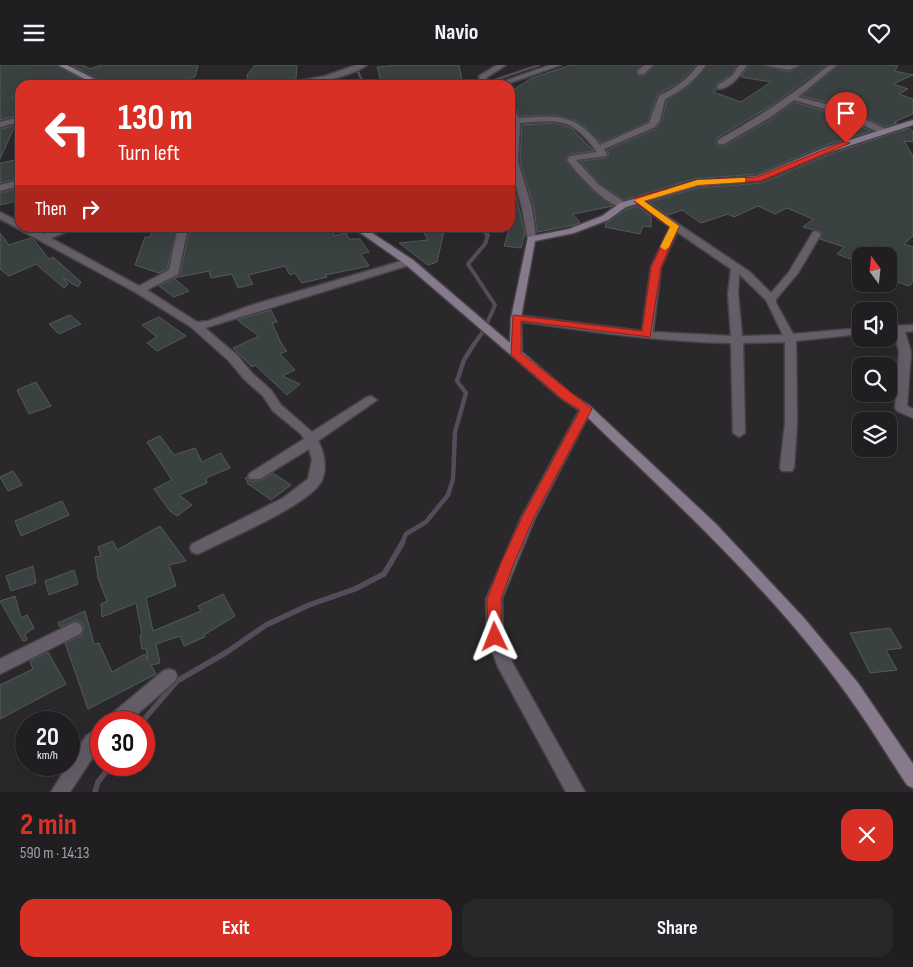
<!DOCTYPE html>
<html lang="en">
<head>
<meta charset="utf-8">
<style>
	:root { --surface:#201e21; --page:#28272a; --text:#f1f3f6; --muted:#a2a2a5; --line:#3d3c3f; --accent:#d93025 }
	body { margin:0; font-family:"Sofia Sans Condensed",sans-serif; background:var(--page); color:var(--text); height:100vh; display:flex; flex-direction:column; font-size:19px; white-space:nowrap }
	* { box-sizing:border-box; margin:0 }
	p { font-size:16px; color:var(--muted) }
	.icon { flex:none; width:28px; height:28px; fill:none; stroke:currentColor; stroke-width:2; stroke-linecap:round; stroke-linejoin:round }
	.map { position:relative; height:727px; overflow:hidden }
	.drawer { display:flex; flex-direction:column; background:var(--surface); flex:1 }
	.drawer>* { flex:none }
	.guide { position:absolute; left:15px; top:15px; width:500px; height:152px; border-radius:15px; box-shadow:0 5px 20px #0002,0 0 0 1px var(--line); background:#d93025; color:#fff; overflow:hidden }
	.needle { width:32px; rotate:345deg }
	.fabs { position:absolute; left:852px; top:182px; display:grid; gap:10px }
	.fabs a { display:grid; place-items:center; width:45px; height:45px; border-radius:10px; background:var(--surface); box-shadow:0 5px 20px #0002,0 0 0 1px var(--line); font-size:25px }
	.speed { position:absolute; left:15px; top:646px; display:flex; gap:10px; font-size:25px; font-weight:700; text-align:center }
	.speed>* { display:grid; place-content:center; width:65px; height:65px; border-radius:50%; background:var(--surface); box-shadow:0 5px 20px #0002,0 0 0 1px var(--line); line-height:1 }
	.speed small { font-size:12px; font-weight:400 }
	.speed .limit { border:8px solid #d22; background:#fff; color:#111 }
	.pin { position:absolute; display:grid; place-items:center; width:42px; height:42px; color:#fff; margin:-51px -21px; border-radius:50% 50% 50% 0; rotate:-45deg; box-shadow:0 0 5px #0007 }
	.pin .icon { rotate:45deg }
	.me { position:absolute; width:55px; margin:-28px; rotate:358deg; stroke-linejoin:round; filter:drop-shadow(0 0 4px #0008) }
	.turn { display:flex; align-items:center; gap:18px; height:105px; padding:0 20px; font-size:22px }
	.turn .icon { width:65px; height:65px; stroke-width:2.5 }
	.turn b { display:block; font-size:35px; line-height:42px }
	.then { display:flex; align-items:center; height:48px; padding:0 20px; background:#0003; gap:10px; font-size:19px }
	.round { display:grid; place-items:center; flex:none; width:52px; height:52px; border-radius:15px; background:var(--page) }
	.overview { display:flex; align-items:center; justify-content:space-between; height:85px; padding:0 20px }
	h1 { font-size:30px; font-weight:700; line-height:38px; color:var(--accent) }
	.button { display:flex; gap:10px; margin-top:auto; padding:10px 20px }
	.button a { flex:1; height:58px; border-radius:15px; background:var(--accent); color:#fff; font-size:20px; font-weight:700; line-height:58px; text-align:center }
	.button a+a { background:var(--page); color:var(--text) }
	header { display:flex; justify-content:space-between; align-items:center; height:65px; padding:0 20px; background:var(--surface); font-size:22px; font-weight:700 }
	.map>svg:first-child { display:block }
</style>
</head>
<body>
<header><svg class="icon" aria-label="menu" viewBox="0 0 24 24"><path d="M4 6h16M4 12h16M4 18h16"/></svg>Navio<svg class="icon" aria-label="heart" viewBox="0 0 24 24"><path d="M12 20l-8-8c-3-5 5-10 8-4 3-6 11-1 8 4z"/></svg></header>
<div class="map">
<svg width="913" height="727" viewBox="0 0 913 727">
	<rect width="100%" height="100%" fill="#2b282c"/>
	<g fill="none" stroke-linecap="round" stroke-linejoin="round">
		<g stroke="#564b5a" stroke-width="2.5">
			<polyline points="355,0 364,20"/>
			<polyline points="480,20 539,0"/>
		</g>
		<polyline stroke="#564b5a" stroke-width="4" points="473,281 484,265 495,240 468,199 485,179 488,170 478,162"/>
		<polyline stroke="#564b5a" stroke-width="4.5" points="402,478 406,469 426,457 448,430 453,414 455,367 466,328 457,316 464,295 474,279"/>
		<g stroke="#564b5a" stroke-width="5.5">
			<polyline points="141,658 177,616 227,587 266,560 309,540 355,524 384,509 403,477"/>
			<polyline points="95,727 98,717 111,700"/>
		</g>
	</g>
	<g fill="#3a4141" stroke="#535a5a">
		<polygon points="0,0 56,0 92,20 20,20 20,30 12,32 20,43 20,50 0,55"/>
		<polygon points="71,0 83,0 90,4 101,0 198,0 195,12 190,13 188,19 181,20 108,20"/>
		<polygon points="255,0 297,0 296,14 261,16 261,19 248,19 247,10"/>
		<polygon points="399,0 459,0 462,16 436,15 436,20 382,20 377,2"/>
		<polygon points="571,0 642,0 636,5 638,11 645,10 655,0 696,0 680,17 657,30 648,57 601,78 583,60 574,55 554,50 520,51 515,42 510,41 510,27 532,13"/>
		<polygon points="708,0 737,0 732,9 717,18 716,25 713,27 741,37 771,17 741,12 749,0 760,0 789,7 802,0 826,0 774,39 717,73 716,79 718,81 725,81 770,55 794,37 834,49 871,66 823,81 757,109 694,114 624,135 600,119 580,96 606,93 609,90 607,85 656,64 662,55 667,35 689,21"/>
		<polygon points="839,0 898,0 895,6 913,10 893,19 908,24 899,29 913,34 913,49 894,57 897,58 885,62 842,41 802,31"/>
		<polygon points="555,58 571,63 594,86 570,89 565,95 593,126 613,141 573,149 580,158 574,160 537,167 534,142 520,97 522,60"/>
		<polygon points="18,60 13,65 0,94 0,64"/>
		<polygon points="909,63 913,66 913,77 904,76 913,91 913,171 904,179 913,182 913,217 909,221 889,214 889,190 865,181 853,195 837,189 844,182 820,174 822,167 803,162 813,154 787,143 775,149 758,141 734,152 728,149 701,158 682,145 668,150 649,137 698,123 762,118 831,89"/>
		<polygon points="16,95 19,113 0,118 0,98"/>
		<polygon points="510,105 525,169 521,183 504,181 510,162"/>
		<polygon points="20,123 20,135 0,140 0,128"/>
		<polygon points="637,141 651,151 651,162 643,161 640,169 605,162 606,158 627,144"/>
		<polygon points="334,162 334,171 346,168 349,174 360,174 369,187 361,189 369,201 325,210 327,212 302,218 295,208 290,210 285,201 248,210 253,219 238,223 232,209 211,213 209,206 174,213 180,209 189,168 192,163"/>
		<polygon points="421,162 445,162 437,197 428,200 399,178 428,175"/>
		<polygon points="177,164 167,204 159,208 135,200 145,172 150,172 153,165"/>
		<polygon points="0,168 9,180 31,173 34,175 49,194 53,192 81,217 78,222 63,213 68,219 64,223 36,199 9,211 0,204"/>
		<polygon points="174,213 189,226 174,232 159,221"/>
		<polygon points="271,245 277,257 272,258 281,278 287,286 280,289 295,305 282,311 300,319 287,330 255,300 252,302 233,283 259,271 237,255"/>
		<polygon points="70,250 81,259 59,269 49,259"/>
		<polygon points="159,252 186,271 157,286 147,278 157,272 142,260"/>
		<polygon points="36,317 51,341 29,349 17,325"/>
		<polygon points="160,371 174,390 195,383 202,397 221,388 230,403 206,413 207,418 179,430 192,440 177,451 170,446 154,424 172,415 147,377"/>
		<polygon points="13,406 22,420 8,426 0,412"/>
		<polygon points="273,408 291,420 271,435 247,418 248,417 245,413 247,412 250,416 260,416"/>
		<polygon points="62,436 69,450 21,471 15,456"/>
		<polygon points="160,461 186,496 169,500 176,521 146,533 153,566 201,546 198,541 223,529 235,551 204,570 205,572 184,581 180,571 156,579 160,598 151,600 156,609 88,644 65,578 81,571 85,563 82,558 76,555 60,562 58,558 85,546 94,579 99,578 112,607 145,589 148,595 146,583 142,584 140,570 142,569 136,538 102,552 101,539 107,536 98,513 95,492 101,491 98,482 113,476 117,485"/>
		<polygon points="33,501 36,518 11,526 6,511"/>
		<polygon points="74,505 78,519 49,530 45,516"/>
		<polygon points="15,531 21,553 27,550 34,563 25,569 27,575 23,576 0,536"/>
		<polygon points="890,563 902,583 886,585 897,605 870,608 850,568"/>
		<polygon points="48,587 66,619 0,654 0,620 33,604 30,596"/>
	</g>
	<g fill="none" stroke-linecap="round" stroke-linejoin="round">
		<defs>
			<g id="street">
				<path d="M356,0H367C346,15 302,20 276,20L325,11Z"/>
				<polygon points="497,0 506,0 486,13 488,20 480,20 479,11"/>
				<polygon points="550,0 561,0 504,20 493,20"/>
				<polygon points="645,0 653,0 644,9 638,9 638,5"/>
				<path d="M698,0H706C694,16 683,25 665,34L660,55L655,62L604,84L607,89L606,91L576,95L599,120L626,138V142C609,145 577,108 567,95L570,91L597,87C571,52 561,55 520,58L518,97L532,143L536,174L534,176H528L522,143L510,98L512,56L510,43H513L519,53C556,51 575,47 600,80L649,58L659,31C675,23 688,15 698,0Z"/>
				<path d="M739,0H747C741,9 731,24 718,24V20L733,10Z"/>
				<polygon points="762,0 800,0 789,5"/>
				<path d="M829,0H837L798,32L841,43L886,64V68H880L835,47L794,35L769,53L724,79H718V75C758,53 794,29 829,0Z"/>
				<polygon points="20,52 20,57 0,62 0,57"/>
				<polygon points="20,115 20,121 0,126 0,120"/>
				<path d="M638,132L750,207L771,228L789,207L813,167L816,166L821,169L798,208L776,234V238L793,269L861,263V269L796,276L797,358L794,403L792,406H782L780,403L785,358V277L743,278L745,368L739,372L733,368L731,278C659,277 588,266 516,256L511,253L516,250L642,266L651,202L670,162L635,137V133ZM677,167L731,204L728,229L731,271L653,267L661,202ZM739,209L766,235L783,270L742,271L738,229Z"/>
				<path d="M0,147L20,157V162H31L44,169L64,162H78L51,173L139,221L169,205L177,167L181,162H190L187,167L178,209L147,225L197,257L208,256L252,240L405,195H413V199L205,263L237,290L252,308L271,325L281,340L312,367L367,332L371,331L377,335L318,376C325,387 328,409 319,420C301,443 230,473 202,487L197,489L192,487L190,483L192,479L283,433L308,414L312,395L309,384L260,414H250L248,411L250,408L304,374L301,369L273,346L263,331L244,314L229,296L191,262L135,227L0,154Z"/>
				<polygon points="913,260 913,266 905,267 911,287 907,341 913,344 913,353 897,346 895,343 899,287 894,267 889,267 889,261"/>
				<polygon points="586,340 592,344 535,453 502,534 503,572 513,599 585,727 566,727 498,602 487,572 486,534 521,453 580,344"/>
				<polygon points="75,557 80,559 83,564 80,569 0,609 0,594"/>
				<polygon points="169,604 175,606 177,611 175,616 127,658 106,658 108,652 163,606"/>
				<polygon points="101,661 101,680 70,727 51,727 86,671"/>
			</g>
			<g id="secondary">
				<polygon points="58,0 67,0 106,20 96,20"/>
				<path d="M913,55V60L830,87L761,116L698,121L626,142L608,155L574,168L535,176L521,253L522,287L570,328L590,341L715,458L804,553L858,618L913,699V723L907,720C887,690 868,658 846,628C771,524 674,436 582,347L562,334L405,199L352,162H363L413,195L510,278L511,253L528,172L569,164L602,151L620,138L694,116L757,111L824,83Z"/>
			</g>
		</defs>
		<use href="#street" stroke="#464347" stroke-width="3"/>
		<use href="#secondary" stroke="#464347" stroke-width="3"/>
		<use href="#street" fill="#655d68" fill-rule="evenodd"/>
		<use href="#secondary" fill="#867a8c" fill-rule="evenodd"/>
	</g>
	<polygon fill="#d93025" stroke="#8d1f18" points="843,77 850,78 761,116 698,120 644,136 679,161 661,202 650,272 521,256 521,288 592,344 534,452 514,498 501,534 502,572 500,576 495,578 490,576 488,572 487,534 501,498 522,452 580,345 562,334 512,291 511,289 513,250 642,266 651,202 670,162 635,137 635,133 697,115 757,112"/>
	<polygon fill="#f59e0b" points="742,113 745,113 745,117 698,120 644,136 679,161 669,182 665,185 660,182 670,162 634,135 697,115"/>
</svg>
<div class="fabs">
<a><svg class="needle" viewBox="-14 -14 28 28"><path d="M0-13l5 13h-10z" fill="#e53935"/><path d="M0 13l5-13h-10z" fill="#a2a2a5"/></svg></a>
<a><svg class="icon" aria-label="sound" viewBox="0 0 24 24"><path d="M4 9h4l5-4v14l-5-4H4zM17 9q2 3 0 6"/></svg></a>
<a><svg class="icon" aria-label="search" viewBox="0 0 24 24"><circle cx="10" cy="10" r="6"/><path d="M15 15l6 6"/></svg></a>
<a><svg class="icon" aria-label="layers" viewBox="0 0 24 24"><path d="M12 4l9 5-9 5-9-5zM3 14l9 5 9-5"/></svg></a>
</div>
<div class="speed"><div>20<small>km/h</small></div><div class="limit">30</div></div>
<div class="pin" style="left:846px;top:78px;background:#d93025"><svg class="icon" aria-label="arrive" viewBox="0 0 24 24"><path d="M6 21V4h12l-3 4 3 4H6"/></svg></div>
<svg class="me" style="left:495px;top:572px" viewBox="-20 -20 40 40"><path d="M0-17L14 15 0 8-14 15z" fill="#d93025" stroke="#fff" stroke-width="4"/></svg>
<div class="guide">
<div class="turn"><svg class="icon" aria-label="left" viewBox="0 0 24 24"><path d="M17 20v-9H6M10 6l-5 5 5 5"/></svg><div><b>130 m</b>Turn left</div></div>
<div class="then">Then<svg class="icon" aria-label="right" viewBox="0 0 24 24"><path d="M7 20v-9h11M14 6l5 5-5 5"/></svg></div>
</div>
</div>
<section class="drawer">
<div class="overview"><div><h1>2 min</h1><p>590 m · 14:13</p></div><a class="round" style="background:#d93025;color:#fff"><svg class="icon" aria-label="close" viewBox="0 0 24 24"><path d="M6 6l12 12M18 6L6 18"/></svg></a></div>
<div class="button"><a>Exit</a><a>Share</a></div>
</section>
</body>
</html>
